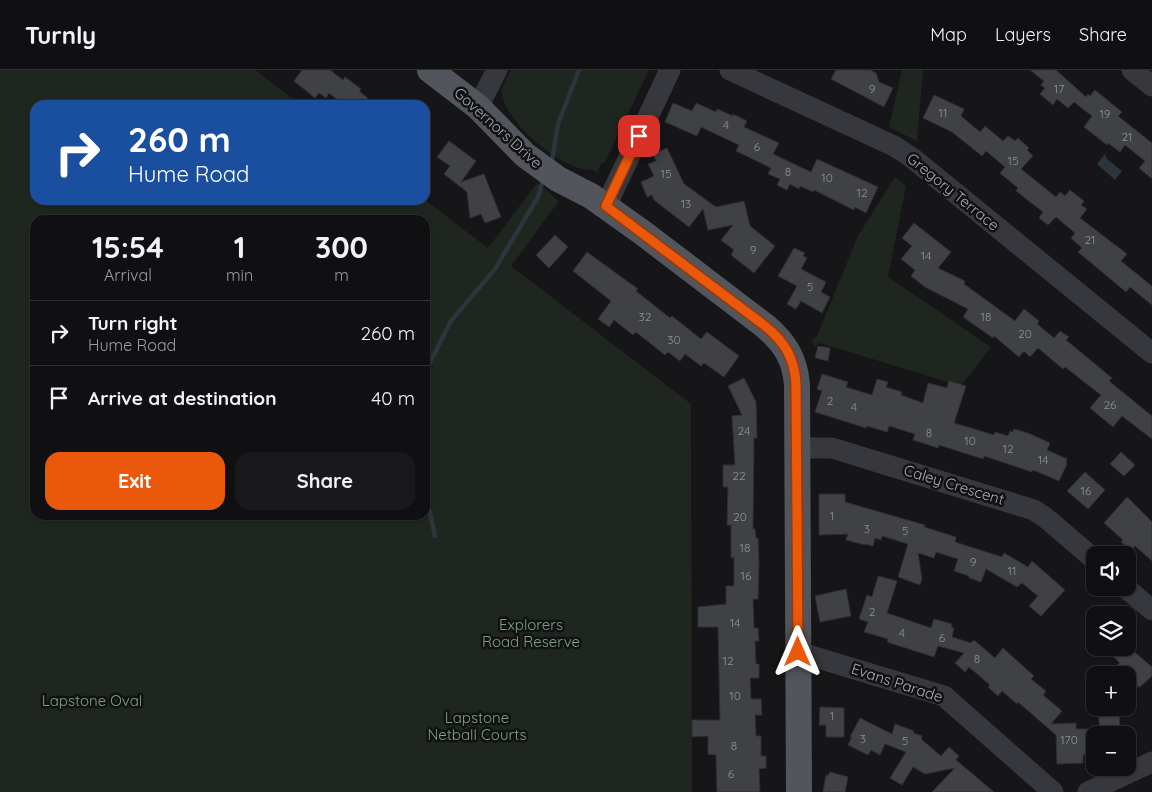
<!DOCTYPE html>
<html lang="en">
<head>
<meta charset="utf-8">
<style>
	:root { --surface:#101012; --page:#19191b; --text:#f1f3f6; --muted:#9c9d9f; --line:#303032; --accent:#ea580c }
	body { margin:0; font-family:Quicksand,sans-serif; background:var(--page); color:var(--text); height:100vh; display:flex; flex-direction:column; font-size:19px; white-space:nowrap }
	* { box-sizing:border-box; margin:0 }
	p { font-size:16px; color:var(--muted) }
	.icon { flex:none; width:28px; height:28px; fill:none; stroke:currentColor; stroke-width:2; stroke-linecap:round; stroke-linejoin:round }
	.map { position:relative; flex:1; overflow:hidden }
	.panel { position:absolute; left:30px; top:145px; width:400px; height:305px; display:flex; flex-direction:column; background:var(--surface); border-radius:15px; box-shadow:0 1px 4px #0004,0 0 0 1px var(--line) }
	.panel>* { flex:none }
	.banner { position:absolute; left:30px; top:30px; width:400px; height:105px; border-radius:15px; box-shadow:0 1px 4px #0004,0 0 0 1px var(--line); background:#1a4fa0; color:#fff; overflow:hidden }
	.controls { position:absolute; left:1086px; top:476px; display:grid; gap:10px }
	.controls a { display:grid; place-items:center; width:50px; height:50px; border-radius:10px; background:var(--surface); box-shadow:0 1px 4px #0004,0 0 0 1px var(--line); font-size:25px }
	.pin { position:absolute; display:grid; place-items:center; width:42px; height:42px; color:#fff; margin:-21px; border-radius:10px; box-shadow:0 2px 8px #0006 }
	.me { position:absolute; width:55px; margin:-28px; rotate:0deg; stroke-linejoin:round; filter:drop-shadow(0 0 4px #0008) }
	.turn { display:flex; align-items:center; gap:18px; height:105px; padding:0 15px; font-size:22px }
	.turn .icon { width:65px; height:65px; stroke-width:2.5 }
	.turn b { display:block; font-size:35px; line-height:42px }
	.eta { display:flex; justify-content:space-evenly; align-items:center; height:85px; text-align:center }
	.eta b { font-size:30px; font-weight:700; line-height:35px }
	.button { display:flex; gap:10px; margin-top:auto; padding:10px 15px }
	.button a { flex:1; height:58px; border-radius:15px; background:var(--accent); color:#fff; font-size:20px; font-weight:700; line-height:58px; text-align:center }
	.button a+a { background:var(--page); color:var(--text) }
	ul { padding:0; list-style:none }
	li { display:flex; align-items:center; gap:15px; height:65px; padding:0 15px; border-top:1px solid var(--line) }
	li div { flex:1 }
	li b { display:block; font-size:19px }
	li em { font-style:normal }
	header { display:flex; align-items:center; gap:30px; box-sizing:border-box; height:70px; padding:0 25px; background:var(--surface); border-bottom:1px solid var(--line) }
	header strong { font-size:24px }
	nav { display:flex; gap:28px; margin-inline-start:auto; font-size:18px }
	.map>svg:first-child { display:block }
</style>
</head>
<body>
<header>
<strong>Turnly</strong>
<nav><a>Map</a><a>Layers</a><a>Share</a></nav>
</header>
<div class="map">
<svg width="1152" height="722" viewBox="0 0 1152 722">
	<rect width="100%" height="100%" fill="#161618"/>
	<g fill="#1e261f" fill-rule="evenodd">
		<path d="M0,0H255L301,35H35V130H425L488,178L537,113L559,131L511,196L691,334L692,722H0ZM35,150H425V445H35Z"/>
		<path d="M511,0H649L605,92L601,94L597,103L592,99L589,100C583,99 576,98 571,95C548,86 502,47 502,21C502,15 508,6 511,0Z"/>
		<polygon points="902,0 923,0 917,71 889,57"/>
		<polygon points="895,107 906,116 888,207 991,277 961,316 820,273 814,277 814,272 811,270 817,266 858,166"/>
	</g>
	<polygon fill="#2c353c" points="1105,84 1107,89 1122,101 1115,110 1097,94"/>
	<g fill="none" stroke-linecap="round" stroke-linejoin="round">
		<g stroke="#2c353c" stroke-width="4.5">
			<polyline points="552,91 558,54 579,0"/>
			<polyline points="425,302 451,251 495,199 538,127 542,113"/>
			<polyline points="425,421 435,466"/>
		</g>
	</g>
	<g fill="#404145" stroke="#303034">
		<polygon points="302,0 330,0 343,10 345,7 361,19 359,21 376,35 344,35 329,23 326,28 319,23 315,28 294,11"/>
		<polygon points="836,0 870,0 876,3 879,12 893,18 884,37 831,9"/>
		<polygon points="1030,0 1056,0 1086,27 1088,24 1090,26 1095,20 1122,42 1118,46 1152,73 1152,109 1139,98 1145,91 1125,75 1120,82 1108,73 1107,75 1084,57 1092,46 1074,32 1068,38 1057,29 1053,35 1040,24 1045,18 1041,15 1044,11"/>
		<polygon points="934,25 964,39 961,46 980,62 985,56 1003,71 1008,66 1015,71 1018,68 1029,78 1027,80 1033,86 1021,99 1056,127 1060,122 1065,126 1070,120 1084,131 1081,135 1087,139 1080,148 1127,184 1121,191 1152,216 1152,235 1130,217 1126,222 1078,182 1082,178 1071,168 1075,163 1056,147 1048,155 1039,148 1043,142 1016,121 1018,118 1000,103 1005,97 986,81 982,86 952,62 923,48"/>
		<polygon points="673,33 692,41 696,33 716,42 717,39 733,46 733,44 747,51 744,57 779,73 773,84 811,102 817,89 878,117 866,143 855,137 854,140 814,120 813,122 800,116 799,119 790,114 787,120 777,115 780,109 768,104 771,98 736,81 739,75 701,57 697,66 665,52"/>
		<polygon points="449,71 476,91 461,112 484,104 501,147 485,153 481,144 470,148 467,122 444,104 450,96 437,87"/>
		<polygon points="667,78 684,114 716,137 744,131 750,156 775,176 754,203 731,185 734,180 721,170 733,155 708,160 703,139 689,157 654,130 652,125 647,127 641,112 654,106 648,94 656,91 653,84"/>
		<polygon points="914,153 951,182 938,198 965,211 964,214 1015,251 1024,239 1039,251 1037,254 1054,268 1060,261 1069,267 1066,270 1112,308 1109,311 1152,346 1152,369 1122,346 1113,357 1090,338 1101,325 1065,297 1063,299 1038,278 1030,287 1024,281 1019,287 994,266 993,268 963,247 968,239 925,217 911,206 915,200 901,189 912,176 902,168"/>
		<polygon points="555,165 568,177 549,198 536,185"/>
		<polygon points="794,178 805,183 803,186 807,188 801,199 826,212 821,222 830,227 822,243 801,231 796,239 787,234 797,216 778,206"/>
		<polygon points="587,182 638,219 636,221 670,248 672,246 701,269 707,262 739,286 724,307 704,293 701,296 685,284 680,291 668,282 665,285 636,262 633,265 614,250 609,257 598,249 611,231 573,201"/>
		<polygon points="818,276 830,278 828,291 815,288"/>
		<polygon points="822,304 848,312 846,317 872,325 877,309 888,312 886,317 902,322 901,325 923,333 928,313 947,318 949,311 966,316 954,353 994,365 995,362 1008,366 1010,361 1013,362 1014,359 1028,363 1050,373 1047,380 1067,389 1066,393 1067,394 1059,411 1033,400 1032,402 984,386 983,389 939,375 938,378 913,370 915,364 889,356 887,362 867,356 866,358 815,342 822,321 817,319"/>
		<polygon points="744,308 756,332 757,368 754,368 753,459 755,459 756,468 758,468 759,494 758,529 753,529 754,558 758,558 759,571 755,571 756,594 759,594 759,608 750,608 751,629 761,629 762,645 755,645 756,666 761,666 761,686 766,686 766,698 759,699 760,722 717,722 716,685 708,684 708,666 692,667 692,650 720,650 718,557 698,557 698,537 726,534 726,516 734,516 734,487 731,488 731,455 727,455 728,417 723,417 723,395 735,395 732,346 742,345 728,316"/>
		<polygon points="1121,382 1135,395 1124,406 1110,394"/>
		<polygon points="1085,402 1105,420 1088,439 1067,421"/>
		<polygon points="819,424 845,424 845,432 925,455 924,457 956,467 955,472 1002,487 1004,483 1028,497 1032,491 1065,520 1041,546 1029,536 1038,526 1022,513 1017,517 986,499 981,512 969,508 969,506 954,501 958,489 936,482 934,488 918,483 922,509 920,515 898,507 908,474 882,466 881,470 875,468 873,476 865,474 865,475 846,470 848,464 819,465"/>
		<polygon points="1127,427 1152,452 1152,491 1135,476 1131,480 1121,472 1123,470 1104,453"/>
		<polygon points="878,506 897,511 887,543 931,558 934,549 952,554 951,557 954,558 952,567 971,573 974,570 995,588 1003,578 1034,606 1031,609 1046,621 1043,625 1062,641 1051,654 1076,653 1076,659 1090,659 1090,684 1083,685 1083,693 1057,694 1056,665 1018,632 1017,634 1002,621 998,626 988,617 990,615 969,597 965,602 955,593 964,583 938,576 934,587 887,572 888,569 864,562 868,552 859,549 867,525 872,527"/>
		<polygon points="846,519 851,546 820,552 815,526"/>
		<polygon points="1104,578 1130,578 1152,597 1152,606 1140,617 1135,616 1128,609 1128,605 1120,602 1123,600 1117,595 1120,593"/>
		<polygon points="820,637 844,638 844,667 826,667 826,655 819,655"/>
		<polygon points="1098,638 1119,638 1120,660 1117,660 1117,665 1100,665"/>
		<polygon points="860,648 892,664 895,654 914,661 913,663 922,666 921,669 941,686 949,677 959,686 956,690 994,722 932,722 955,698 925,704 913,697 902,715 890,708 906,682 885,674 880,685 871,680 868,685 848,675 852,667 850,667"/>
		<polygon points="830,702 848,707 845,722 823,722 826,705 829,705"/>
	</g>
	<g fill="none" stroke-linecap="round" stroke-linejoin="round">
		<g stroke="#37383d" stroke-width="21">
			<polyline points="730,0 894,76 911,87 1152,283"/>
			<polyline points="1132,0 1152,16"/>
			<polyline points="478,37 497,0"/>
			<polyline points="606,136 670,0"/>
			<polyline points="797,378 832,378 1034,440 1046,448 1095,490"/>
			<polyline points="1126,518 1152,540"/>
			<polyline points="798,582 944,626 1053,722"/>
			<polyline points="1088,722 1152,692"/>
		</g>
		<path stroke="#53555c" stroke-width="26" d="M430,0L478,37L525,85L558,109L591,126L643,163L765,256C785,273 795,289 797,315L799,722"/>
	</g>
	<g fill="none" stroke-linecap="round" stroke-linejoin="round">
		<defs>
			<path id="route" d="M639,66L606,136L765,256C785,272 795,289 796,315L798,582"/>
		</defs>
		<use href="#route" stroke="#983908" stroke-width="12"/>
		<use href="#route" stroke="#ea580c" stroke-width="9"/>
	</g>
	<g text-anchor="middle" stroke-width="5" stroke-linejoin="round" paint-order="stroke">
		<g font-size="12" fill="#8e929b">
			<text x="872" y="23">9</text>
			<text x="1059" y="23">17</text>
			<text x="943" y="47">11</text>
			<text x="1105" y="48">19</text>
			<text x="726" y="59">4</text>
			<text x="1127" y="71">21</text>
			<text x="757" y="81">6</text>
			<text x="1013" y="95">15</text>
			<text x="788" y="106">8</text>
			<text x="666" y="108">15</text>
			<text x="827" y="112">10</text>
			<text x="862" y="127">12</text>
			<text x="686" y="138">13</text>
			<text x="1090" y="174">21</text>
			<text x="753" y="184">9</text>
			<text x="926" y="190">14</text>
			<text x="810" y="221">5</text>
			<text x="645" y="251">32</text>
			<text x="986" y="251">18</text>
			<text x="1025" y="268">20</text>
			<text x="674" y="274">30</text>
			<text x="830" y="335">2</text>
			<text x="1110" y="339">26</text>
			<text x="854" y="341">4</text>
			<text x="744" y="365">24</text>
			<text x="929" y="367">8</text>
			<text x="970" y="375">10</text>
			<text x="1008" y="383">12</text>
			<text x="1043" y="394">14</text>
			<text x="739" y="410">22</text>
			<text x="1086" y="425">16</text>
			<text x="832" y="450">1</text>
			<text x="740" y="451">20</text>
			<text x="867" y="463">3</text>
			<text x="905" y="465">5</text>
			<text x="745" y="482">18</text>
			<text x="973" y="496">9</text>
			<text x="1012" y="505">11</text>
			<text x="746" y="510">16</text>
			<text x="872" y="546">2</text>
			<text x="735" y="557">14</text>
			<text x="902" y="567">4</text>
			<text x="942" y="572">6</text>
			<text x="977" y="593">8</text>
			<text x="728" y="595">12</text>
			<text x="735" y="630">10</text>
			<text x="832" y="650">1</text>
			<text x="863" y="673">3</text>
			<text x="1069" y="674">170</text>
			<text x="905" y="675">5</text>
			<text x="734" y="680">8</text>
			<text x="731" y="708">6</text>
		</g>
		<g font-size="15" fill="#a8adb8" stroke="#111113">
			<text transform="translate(498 58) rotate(42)" y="5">Governors Drive</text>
			<text transform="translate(953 122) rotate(39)" y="5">Gregory Terrace</text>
			<text transform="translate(954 415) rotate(17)" y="5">Caley Crescent</text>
			<text transform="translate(897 613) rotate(18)" y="5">Evans Parade</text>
		</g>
		<g font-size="15" fill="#7fa381" stroke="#111113">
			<text x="531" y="560">Explorers<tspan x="531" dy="17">Road Reserve</tspan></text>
			<text x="92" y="636">Lapstone Oval</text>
			<text x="477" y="653">Lapstone<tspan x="477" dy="17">Netball Courts</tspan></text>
		</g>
	</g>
</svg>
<div class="controls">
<a><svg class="icon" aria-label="sound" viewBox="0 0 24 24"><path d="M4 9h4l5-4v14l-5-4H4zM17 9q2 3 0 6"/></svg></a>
<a><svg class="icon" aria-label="layers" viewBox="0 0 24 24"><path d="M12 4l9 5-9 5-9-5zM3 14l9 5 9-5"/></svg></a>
<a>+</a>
<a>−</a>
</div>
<div class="pin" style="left:639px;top:66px;background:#d93025"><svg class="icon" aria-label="arrive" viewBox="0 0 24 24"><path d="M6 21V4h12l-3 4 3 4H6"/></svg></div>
<svg class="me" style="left:798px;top:582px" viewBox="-20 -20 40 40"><path d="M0-17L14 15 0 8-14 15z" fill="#ea580c" stroke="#fff" stroke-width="4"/></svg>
<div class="banner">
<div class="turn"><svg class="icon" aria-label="right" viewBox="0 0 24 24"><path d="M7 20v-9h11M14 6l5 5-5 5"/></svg><div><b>260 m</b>Hume Road</div></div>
</div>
<section class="panel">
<div class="eta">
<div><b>15:54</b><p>Arrival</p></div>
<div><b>1</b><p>min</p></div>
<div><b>300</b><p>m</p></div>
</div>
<ul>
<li><svg class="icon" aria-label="right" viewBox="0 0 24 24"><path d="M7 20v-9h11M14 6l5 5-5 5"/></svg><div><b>Turn right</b><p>Hume Road</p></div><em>260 m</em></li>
<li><svg class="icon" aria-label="arrive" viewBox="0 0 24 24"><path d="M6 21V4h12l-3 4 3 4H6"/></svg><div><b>Arrive at destination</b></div><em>40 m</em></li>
</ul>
<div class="button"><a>Exit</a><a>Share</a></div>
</section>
</div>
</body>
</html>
